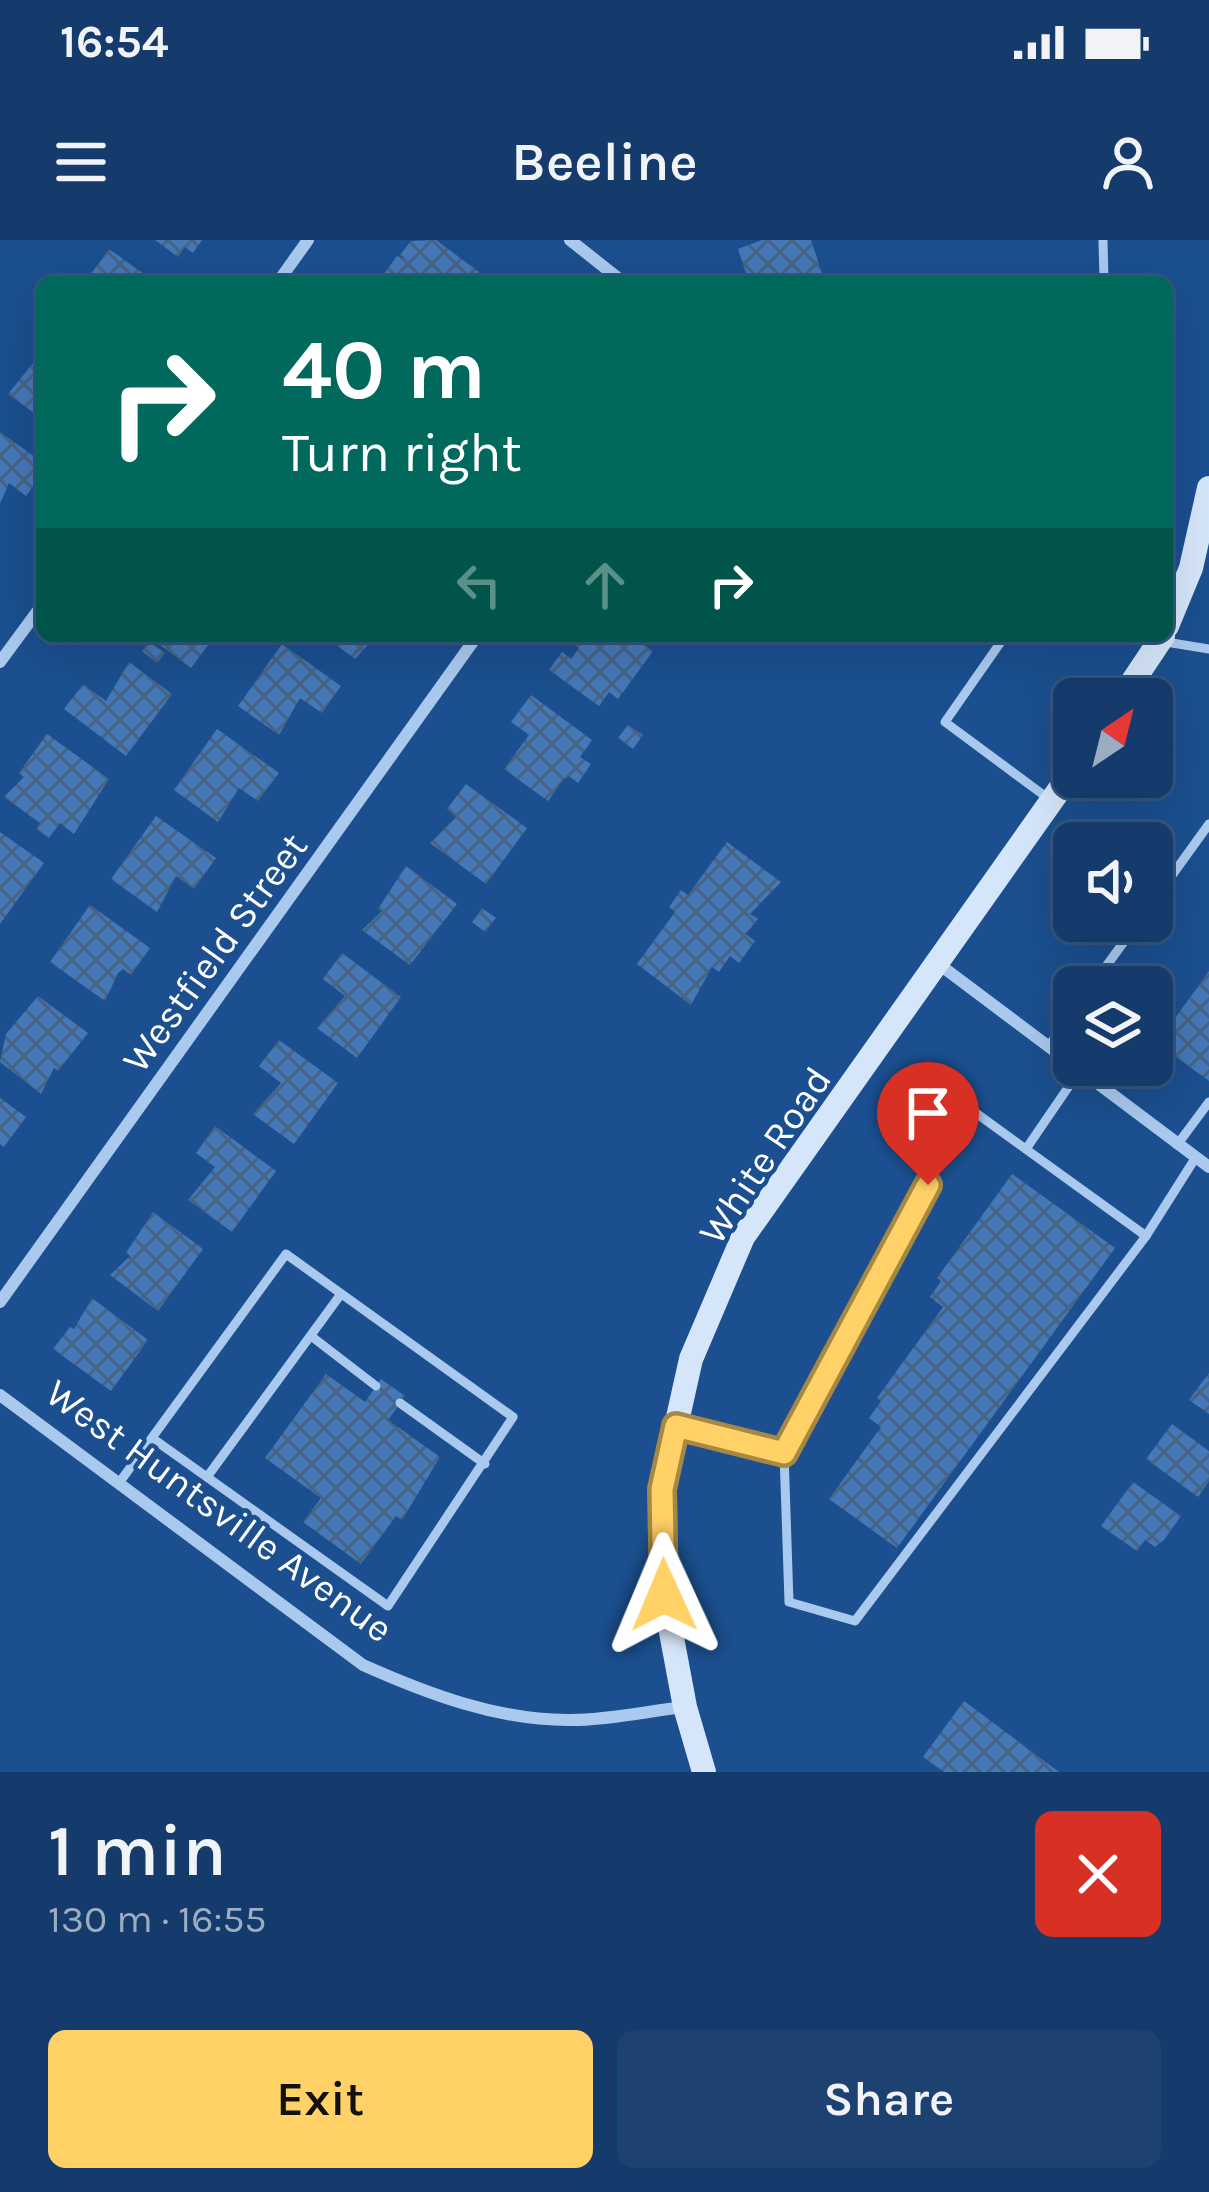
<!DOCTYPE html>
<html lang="en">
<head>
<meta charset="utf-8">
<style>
	:root { --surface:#143b6b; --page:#1d4271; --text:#f1f3f6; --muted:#9dadc1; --line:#33557e; --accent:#ffd166 }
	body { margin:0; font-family:Karla,sans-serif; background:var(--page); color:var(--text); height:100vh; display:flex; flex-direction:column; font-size:45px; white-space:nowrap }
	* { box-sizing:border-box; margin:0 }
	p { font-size:39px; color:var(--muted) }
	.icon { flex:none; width:66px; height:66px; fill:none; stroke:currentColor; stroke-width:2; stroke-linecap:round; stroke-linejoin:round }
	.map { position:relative; height:1532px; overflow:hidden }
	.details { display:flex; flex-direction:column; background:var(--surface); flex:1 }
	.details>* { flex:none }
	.guide { position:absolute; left:36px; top:36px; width:1137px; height:366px; border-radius:18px; box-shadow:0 12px 48px #0002,0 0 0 3px var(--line); background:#00695c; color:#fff; overflow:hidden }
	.needle { width:78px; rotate:35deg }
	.buttons { position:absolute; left:1053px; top:438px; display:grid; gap:24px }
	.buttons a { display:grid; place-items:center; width:120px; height:120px; border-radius:18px; background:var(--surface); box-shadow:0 12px 48px #0002,0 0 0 3px var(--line); font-size:60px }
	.pin { position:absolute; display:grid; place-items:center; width:102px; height:102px; color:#fff; margin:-123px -51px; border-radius:50% 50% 50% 0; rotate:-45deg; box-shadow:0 0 12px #0007 }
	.pin .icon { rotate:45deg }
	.me { position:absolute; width:132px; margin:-66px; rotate:359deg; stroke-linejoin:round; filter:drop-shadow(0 0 9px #0008) }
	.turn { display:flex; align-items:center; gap:42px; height:252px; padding:0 48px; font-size:54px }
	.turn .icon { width:156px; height:156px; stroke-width:2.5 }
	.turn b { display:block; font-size:84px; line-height:102px }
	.lanes { display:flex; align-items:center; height:114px; padding:0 48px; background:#0003; justify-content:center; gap:60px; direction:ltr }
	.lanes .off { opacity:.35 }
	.round { display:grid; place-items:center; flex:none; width:126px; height:126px; border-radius:18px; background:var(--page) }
	.headline { display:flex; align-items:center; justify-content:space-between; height:204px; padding:0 48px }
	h1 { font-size:72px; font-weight:600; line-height:90px }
	.cta { display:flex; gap:24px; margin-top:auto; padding:24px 48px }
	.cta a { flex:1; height:138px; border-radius:18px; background:var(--accent); color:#111; font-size:48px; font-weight:600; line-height:138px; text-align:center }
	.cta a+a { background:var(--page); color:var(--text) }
	.status { display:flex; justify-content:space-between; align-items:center; height:84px; padding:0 60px; background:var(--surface); direction:ltr }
	.status svg { height:33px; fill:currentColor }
	header { display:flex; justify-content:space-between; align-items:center; height:156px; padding:0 48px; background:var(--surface); font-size:54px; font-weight:600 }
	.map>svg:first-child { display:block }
</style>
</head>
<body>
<div class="status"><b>16:54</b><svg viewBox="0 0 49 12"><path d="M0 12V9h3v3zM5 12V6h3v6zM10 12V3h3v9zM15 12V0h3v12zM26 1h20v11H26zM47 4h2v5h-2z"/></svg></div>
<header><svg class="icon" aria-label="menu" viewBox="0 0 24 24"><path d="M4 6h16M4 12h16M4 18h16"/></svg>Beeline<svg class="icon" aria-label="person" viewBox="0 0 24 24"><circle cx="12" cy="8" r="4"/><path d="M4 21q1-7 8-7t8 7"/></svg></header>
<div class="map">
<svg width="1209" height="1532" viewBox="0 0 1209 1532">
	<defs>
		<pattern id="building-cross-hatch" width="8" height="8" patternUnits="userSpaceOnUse" patternTransform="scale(3)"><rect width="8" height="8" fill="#4478b7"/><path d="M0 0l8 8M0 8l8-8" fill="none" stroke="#486282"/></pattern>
	</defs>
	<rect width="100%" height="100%" fill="#1b4f8f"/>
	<g fill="url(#building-cross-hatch)">
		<polygon points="155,0 202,0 193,13 185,7 178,17"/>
		<polygon points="436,0 479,32 471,42 378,42 397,16 406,19 400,15 411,1"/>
		<polygon points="762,0 811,0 825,42 748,39 738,9"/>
		<polygon points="109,9 155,42 85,42"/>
		<polygon points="42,112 42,179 8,154"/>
		<polygon points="0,192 42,222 42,234 26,256 9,243 0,264"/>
		<polygon points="148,396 215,396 191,428"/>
		<polygon points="324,396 376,396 355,419"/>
		<polygon points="577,396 632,396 653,411 618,459 609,452 599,466 549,430 562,412 571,419 579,408 572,403"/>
		<polygon points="149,402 165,413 157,423 142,411"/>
		<polygon points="282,404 341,446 322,473 300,458 279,495 238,466"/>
		<polygon points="129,422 172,454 126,516 64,469 83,444 106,461"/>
		<polygon points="531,455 592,500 580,517 591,524 578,543 569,536 563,540 548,561 504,529 529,495 511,482"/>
		<polygon points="628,485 643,495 633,509 618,498"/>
		<polygon points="217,489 279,533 258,561 239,548 218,582 174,550"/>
		<polygon points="47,494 109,539 74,594 60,583 49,598 36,589 40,583 4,557 24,537 19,533"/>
		<polygon points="466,544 527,588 486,644 430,603 456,577 447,569"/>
		<polygon points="156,576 216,618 194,649 176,636 157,672 111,639"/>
		<polygon points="0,592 44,623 0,684"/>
		<polygon points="727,602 781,642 750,674 758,679 746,694 755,701 739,723 730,716 719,732 712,727 691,765 637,724 675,672 669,667 681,650 688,655"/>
		<polygon points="406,626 457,664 410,725 362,690 382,671 378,669"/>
		<polygon points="90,665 150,708 131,735 123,729 118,733 105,761 50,722"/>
		<polygon points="482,668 496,678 485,692 472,682"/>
		<polygon points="342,713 401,757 357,818 317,788 345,756 323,739"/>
		<polygon points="1209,731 1209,841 1157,803"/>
		<polygon points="38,756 88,793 58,831 54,828 41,854 0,822 6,794"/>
		<polygon points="279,800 338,843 294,904 253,874 281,843 259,826"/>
		<polygon points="0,858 26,877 4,907 0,904"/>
		<polygon points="215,886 276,931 232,992 188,960 215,927 196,913"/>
		<polygon points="1012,934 1115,1008 897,1308 829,1259 881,1187 869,1178 881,1161 877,1158 943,1067 930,1057 941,1041 937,1038"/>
		<polygon points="153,972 203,1009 158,1071 110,1035 130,1016 126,1013"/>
		<polygon points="92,1058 148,1100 111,1151 53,1109 70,1087 74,1089"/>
		<polygon points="1209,1133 1209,1174 1189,1160"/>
		<polygon points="326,1134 365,1162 381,1139 405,1156 388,1180 440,1217 402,1280 396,1276 361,1324 303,1282 321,1258 265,1218"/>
		<polygon points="1172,1184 1209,1211 1209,1241 1198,1257 1146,1219"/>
		<polygon points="1133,1242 1181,1276 1164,1300 1155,1307 1145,1300 1137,1311 1101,1286"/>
		<polygon points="964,1461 1059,1532 944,1532 923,1517"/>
	</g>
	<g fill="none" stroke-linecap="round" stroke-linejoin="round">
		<g stroke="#a9c9ee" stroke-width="9">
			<polyline points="1103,0 1104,42"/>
			<polyline points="1005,396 945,482 1049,559"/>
			<polyline points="1166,402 1209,409"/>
			<polyline points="1152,663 1209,584"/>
			<polyline points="1091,747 1139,681"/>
			<polyline points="1048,807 1074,771"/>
			<polyline points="1177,905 1209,862"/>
			<polyline points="1026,909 1080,830"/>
			<polyline points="311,1096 376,1146"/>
			<polyline points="400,1163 485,1224"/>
			<polyline points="681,1187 784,1213 789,1362 855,1381 1146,996 1196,917"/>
			<polyline points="784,1213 969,868 1146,996"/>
			<polyline points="207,1237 341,1054"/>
			<polyline points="119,1243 286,1014 513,1177 388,1366 152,1198"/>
		</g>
		<g stroke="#a9c9ee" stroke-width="12">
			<polyline points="570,0 623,42"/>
			<polyline points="278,42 308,0"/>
			<polyline points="0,422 42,365"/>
			<polyline points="940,725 1209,927"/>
			<polyline points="0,1062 477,396"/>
			<path d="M0,1155L363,1425C428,1454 499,1481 572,1480C609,1480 648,1471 685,1467"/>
		</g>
		<g stroke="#d6e6fa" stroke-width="24">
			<polyline points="1167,386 1191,328 1209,248"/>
			<polyline points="1121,459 1163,396"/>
			<polyline points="704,1532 685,1467 664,1355 662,1249 691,1119 743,997 1074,529"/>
		</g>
	</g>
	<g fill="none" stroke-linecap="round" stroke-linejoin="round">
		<defs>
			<polyline id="route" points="664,1355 662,1249 676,1186 784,1213 928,945"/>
		</defs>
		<use href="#route" stroke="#a68842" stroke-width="30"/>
		<use href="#route" stroke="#ffd166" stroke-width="21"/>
	</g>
	<g text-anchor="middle" stroke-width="9" stroke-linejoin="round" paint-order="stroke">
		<g font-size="39" fill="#fff" stroke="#1b4f8f">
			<text transform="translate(214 712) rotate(-54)" y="14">Westfield Street</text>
			<text transform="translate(764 915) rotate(-56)" y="14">White Road</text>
			<text transform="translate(220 1270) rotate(36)" y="14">West Huntsville Avenue</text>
		</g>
	</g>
</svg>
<div class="buttons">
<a><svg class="needle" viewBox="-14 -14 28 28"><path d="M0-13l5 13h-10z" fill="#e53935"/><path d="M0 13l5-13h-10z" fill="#9dadc1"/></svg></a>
<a><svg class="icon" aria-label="sound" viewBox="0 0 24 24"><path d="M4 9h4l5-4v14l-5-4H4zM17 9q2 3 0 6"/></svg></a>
<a><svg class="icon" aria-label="layers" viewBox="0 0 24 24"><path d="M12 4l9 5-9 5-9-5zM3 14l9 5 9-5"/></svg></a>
</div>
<div class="pin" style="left:928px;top:945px;background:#d93025"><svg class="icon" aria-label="arrive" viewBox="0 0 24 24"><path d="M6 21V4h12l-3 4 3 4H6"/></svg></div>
<svg class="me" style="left:664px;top:1355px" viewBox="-20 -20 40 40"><path d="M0-17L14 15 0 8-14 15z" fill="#ffd166" stroke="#fff" stroke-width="4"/></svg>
<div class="guide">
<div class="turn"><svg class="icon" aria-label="right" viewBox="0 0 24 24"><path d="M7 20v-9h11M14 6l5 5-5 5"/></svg><div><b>40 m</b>Turn right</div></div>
<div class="lanes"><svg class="icon off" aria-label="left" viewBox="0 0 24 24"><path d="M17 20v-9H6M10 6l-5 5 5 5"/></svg><svg class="icon off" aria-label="ahead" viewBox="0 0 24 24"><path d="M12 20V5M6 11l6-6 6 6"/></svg><svg class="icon" aria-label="right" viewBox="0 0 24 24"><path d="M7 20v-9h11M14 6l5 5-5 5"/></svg></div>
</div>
</div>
<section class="details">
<div class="headline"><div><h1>1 min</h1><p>130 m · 16:55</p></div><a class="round" style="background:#d93025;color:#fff"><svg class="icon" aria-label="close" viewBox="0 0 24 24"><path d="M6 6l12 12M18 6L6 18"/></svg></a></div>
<div class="cta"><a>Exit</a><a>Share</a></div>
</section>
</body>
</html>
